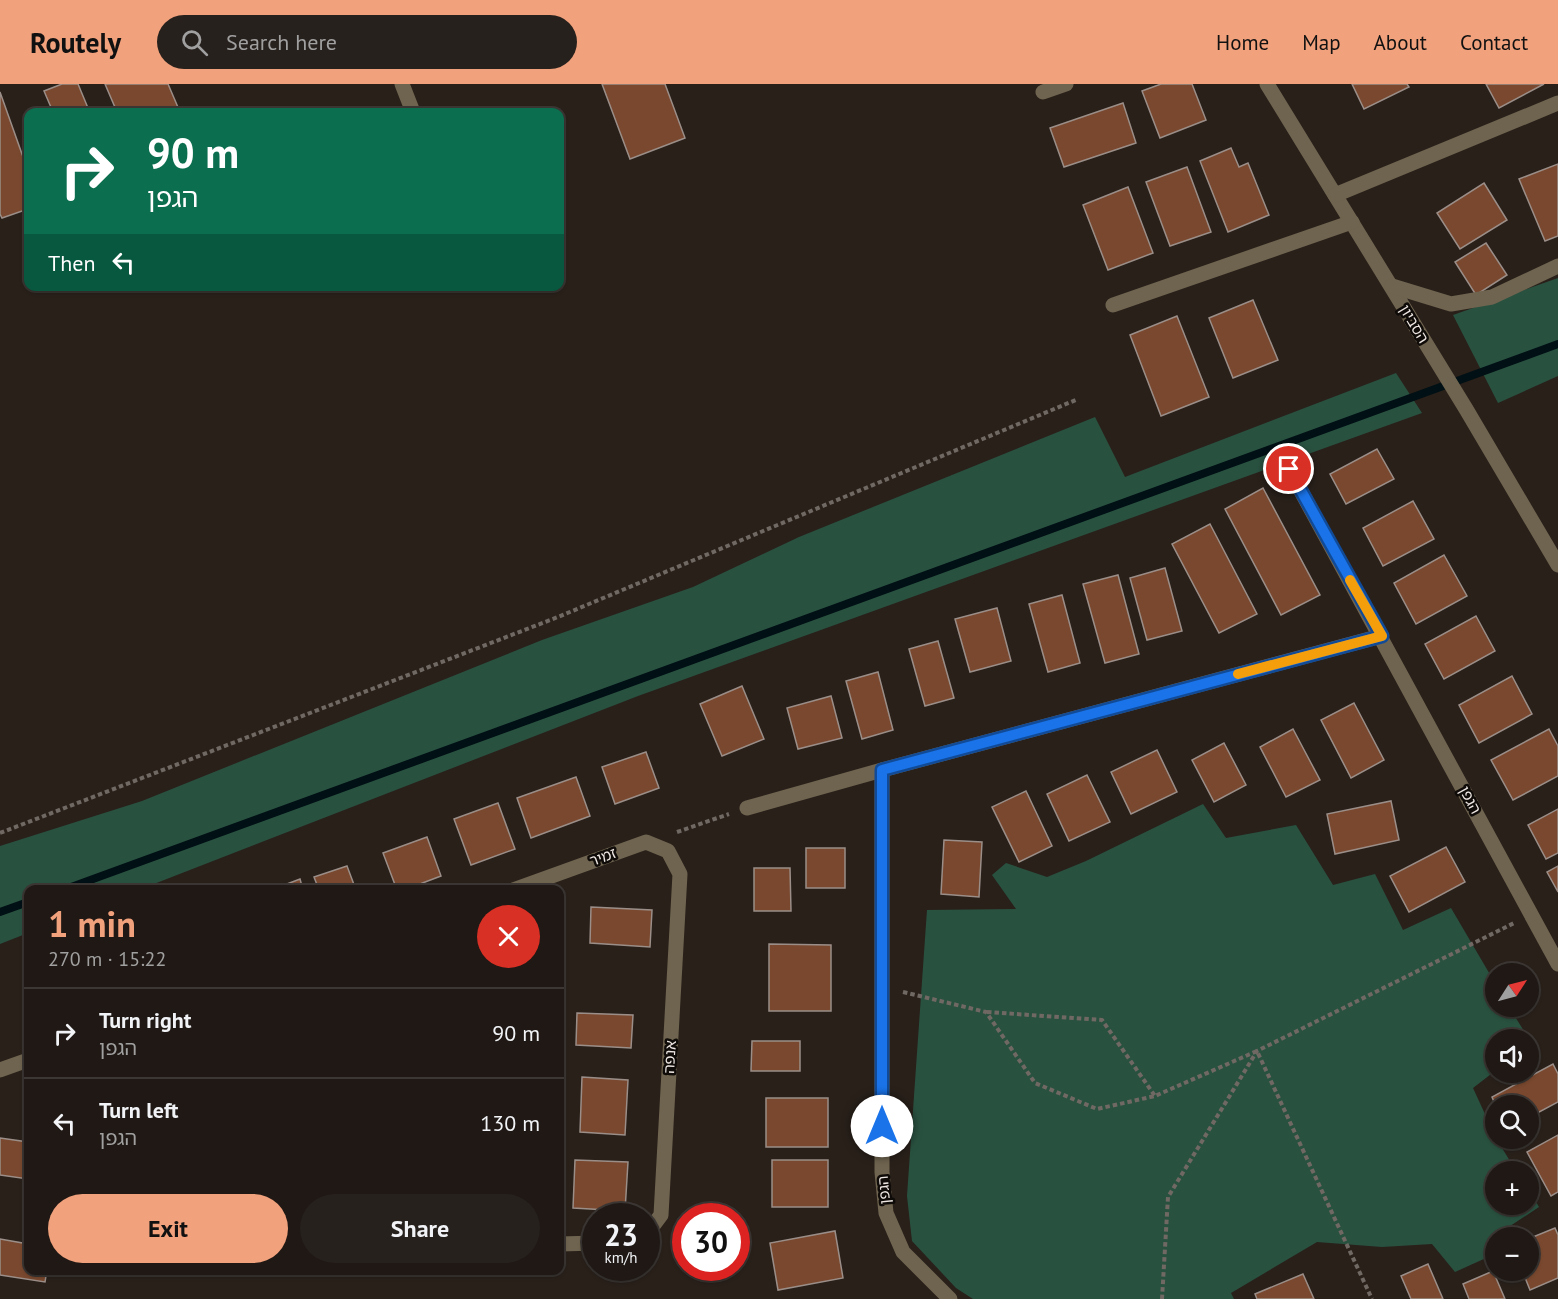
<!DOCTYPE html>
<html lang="en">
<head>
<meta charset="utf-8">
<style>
	:root { --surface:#1f1814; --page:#27211d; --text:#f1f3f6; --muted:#a1a0a0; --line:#3c3734; --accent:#f1a17c }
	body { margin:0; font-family:"PT Sans","Noto Sans Hebrew",sans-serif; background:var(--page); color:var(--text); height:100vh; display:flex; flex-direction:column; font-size:22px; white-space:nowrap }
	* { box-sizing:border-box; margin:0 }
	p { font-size:20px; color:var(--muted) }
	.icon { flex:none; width:33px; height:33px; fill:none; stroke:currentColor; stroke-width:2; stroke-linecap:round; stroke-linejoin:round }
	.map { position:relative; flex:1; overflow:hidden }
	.panel { position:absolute; left:24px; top:801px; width:540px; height:390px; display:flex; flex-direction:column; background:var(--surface); border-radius:12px; box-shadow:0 2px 4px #0004,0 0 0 2px var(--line) }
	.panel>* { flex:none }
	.banner { position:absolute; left:24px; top:24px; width:540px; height:183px; border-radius:12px; box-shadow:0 2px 4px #0004,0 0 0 2px var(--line); background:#0b6e4f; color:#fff; overflow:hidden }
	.needle { width:39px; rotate:54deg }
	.fabs { position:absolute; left:1485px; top:879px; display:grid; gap:12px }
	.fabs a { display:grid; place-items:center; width:54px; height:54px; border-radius:50%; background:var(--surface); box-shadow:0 2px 4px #0004,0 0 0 2px var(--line); font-size:30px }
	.speed { position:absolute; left:582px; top:1119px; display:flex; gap:12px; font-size:30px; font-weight:700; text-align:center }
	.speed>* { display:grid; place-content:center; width:78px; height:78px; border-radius:50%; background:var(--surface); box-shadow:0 2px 4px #0004,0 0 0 2px var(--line); line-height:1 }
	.speed small { font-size:15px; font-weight:400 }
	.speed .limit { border:9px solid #d22; background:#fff; color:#111 }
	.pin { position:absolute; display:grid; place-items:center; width:51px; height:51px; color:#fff; margin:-26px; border:3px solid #fff; border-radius:50%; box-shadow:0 2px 6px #0007 }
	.me { position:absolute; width:66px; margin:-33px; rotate:0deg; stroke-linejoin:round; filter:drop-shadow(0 0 4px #0008) }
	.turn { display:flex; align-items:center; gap:21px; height:126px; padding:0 24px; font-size:27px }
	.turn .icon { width:78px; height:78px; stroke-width:2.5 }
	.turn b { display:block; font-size:42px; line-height:51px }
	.then { display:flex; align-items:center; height:57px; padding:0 24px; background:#0003; gap:12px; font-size:22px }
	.round { display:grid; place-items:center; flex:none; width:63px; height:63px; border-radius:32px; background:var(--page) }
	.overview { display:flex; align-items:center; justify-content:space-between; height:102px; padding:0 24px }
	h1 { font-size:36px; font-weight:700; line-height:45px; color:var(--accent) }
	.button { display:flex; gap:12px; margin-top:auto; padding:12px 24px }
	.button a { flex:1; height:69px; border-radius:36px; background:var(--accent); color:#111; font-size:24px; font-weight:700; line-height:69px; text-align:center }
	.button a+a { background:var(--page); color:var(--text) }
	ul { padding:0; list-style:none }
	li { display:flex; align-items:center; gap:18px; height:90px; padding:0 24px; border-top:2px solid var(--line) }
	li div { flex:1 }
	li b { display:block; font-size:22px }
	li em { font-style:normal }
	header { display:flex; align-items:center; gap:36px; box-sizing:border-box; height:84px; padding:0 30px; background:var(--accent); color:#111 }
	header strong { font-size:28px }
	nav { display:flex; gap:33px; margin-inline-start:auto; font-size:21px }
	.search { width:420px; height:54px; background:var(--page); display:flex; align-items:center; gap:15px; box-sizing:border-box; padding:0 21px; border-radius:33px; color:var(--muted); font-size:22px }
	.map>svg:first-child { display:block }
</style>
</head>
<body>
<header>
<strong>Routely</strong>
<div class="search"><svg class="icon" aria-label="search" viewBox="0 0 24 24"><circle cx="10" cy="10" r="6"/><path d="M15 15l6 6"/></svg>Search here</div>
<nav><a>Home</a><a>Map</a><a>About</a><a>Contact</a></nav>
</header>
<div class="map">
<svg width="1558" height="1215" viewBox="0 0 1558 1215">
	<rect width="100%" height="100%" fill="#29201a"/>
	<g fill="#295140">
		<polygon points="1558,194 1558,292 1498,319 1453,231"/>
		<polygon points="1396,289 1422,329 638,612 141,805 28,806 28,849 0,860 0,762 142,717 542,556 693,503 799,453 1095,333 1125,393"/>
		<polygon points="1203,720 1226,754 1296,741 1333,801 1375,790 1403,846 1451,824 1495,899 1496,922 1509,923 1532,960 1529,963 1528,956 1496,956 1495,987 1473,1004 1496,1054 1516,1087 1496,1088 1496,1120 1528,1120 1529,1106 1539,1123 1498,1150 1486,1174 1455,1188 1432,1160 1382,1163 1317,1158 1231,1209 1234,1215 973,1215 956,1204 912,1157 907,1112 927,826 1016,825 992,791 1006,779 1047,793 1086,777"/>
	</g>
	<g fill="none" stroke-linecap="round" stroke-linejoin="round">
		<g stroke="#001014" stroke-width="8">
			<polyline points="63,806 1558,260"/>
			<polyline points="0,828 28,818"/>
		</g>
	</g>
	<g fill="#79482e" stroke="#9b8e88" stroke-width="1.5">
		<polygon points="62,0 78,0 88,24 78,28 53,28 44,7"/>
		<polygon points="105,0 168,0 180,28 117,28"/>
		<polygon points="602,0 665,0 685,54 630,75"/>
		<polygon points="1161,0 1192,0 1206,36 1160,54 1142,7"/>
		<polygon points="1352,0 1407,0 1409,3 1364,25"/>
		<polygon points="1486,0 1544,0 1499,24"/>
		<polygon points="0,8 28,87 28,125 2,134 0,130"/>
		<polygon points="1123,19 1136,59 1064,83 1050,44"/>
		<polygon points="1231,64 1239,83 1248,79 1269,131 1228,148 1200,77"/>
		<polygon points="1558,80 1558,152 1545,157 1519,95"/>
		<polygon points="1187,83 1211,148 1170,162 1146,98"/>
		<polygon points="1484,99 1507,136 1460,165 1437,129"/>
		<polygon points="1128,103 1153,169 1108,186 1083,121"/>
		<polygon points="1486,159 1507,191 1476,211 1455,178"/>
		<polygon points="1253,216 1278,276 1233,294 1209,234"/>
		<polygon points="1177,232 1209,313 1161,332 1130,251"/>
		<polygon points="1377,365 1394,395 1346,420 1330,390"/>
		<polygon points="1263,404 1320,511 1281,531 1225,425"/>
		<polygon points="1413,417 1434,455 1383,482 1363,444"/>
		<polygon points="1210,440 1257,530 1219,549 1172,460"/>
		<polygon points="1444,471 1467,512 1416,540 1394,499"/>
		<polygon points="1165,484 1182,547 1147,556 1130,494"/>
		<polygon points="1118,491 1139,570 1105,579 1083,500"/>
		<polygon points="1062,511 1080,579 1048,588 1029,520"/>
		<polygon points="997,524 1011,577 970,588 955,535"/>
		<polygon points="1476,532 1495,567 1444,595 1425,560"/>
		<polygon points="938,557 954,614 925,622 909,565"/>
		<polygon points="878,588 893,646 862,655 846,597"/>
		<polygon points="1512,592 1532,630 1479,659 1459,621"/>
		<polygon points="742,602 764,655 722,672 700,620"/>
		<polygon points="831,612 842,654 798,665 787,624"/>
		<polygon points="1354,619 1384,676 1351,694 1321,636"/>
		<polygon points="1293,645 1320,696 1286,713 1260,663"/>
		<polygon points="1549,645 1558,662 1558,692 1513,716 1491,676"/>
		<polygon points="1224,659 1246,701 1214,718 1192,676"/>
		<polygon points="1157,666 1177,708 1131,730 1111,688"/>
		<polygon points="646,668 659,704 615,720 602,683"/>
		<polygon points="1087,691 1110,738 1069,757 1047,710"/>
		<polygon points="576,693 590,732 531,754 517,714"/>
		<polygon points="1026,707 1052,762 1019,778 992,723"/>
		<polygon points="1391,717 1399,756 1335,770 1327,730"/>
		<polygon points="498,719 515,765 471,781 454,735"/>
		<polygon points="1558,725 1558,769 1546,775 1528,741"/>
		<polygon points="427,753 441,792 404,806 397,806 383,769"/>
		<polygon points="944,756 982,758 979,813 941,810"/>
		<polygon points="1446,763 1465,798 1409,828 1390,792"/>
		<rect x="806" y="764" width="39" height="40"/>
		<polygon points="347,782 356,806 319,806 314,793"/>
		<polygon points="1558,782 1558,808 1547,788"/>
		<polygon points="754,784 790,784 791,827 754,827"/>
		<polygon points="300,795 303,806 271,806"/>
		<polygon points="591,823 652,826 650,863 590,859"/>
		<polygon points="769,860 831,861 831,927 769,927"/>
		<polygon points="577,929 633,931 631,964 576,961"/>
		<polygon points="752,957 800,957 800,987 751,987"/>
		<polygon points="1553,980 1558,990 1558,1018 1528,1034 1528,1022 1496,1022 1492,1013"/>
		<polygon points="582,993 628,996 625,1051 580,1048"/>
		<rect x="766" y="1014" width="62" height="49"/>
		<polygon points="1558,1051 1558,1108 1551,1112 1527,1068"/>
		<polygon points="0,1054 28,1058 28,1095 0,1091"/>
		<polygon points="575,1076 628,1078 625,1127 573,1124"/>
		<rect x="772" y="1076" width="56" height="47"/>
		<polygon points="1555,1144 1558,1151 1558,1194 1530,1206 1522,1186 1528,1186 1528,1155"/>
		<polygon points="835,1147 843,1194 778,1206 770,1159"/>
		<polygon points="0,1155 28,1160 28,1186 47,1186 45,1198 0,1191"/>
		<polygon points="1428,1180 1443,1215 1411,1215 1401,1192"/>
		<polygon points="1493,1187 1505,1215 1469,1215 1463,1200"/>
		<polygon points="1303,1190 1314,1215 1257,1215 1255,1210"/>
	</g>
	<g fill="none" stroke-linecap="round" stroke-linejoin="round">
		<g stroke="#706863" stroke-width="4" stroke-dasharray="4.5 3" stroke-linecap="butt">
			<polyline points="677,748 729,730"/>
			<polyline points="0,749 558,533 1078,315"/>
			<polyline points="903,908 986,928 1035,999 1097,1025 1155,1012 1257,967 1372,1215"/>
			<polyline points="987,928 1102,936 1155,1012"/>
			<polyline points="1162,1215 1168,1113 1257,967 1514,839"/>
		</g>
		<g stroke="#6f644f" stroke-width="15">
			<polyline points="402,0 413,28"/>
			<polyline points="1267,0 1466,325 1558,481"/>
			<polyline points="1043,8 1066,0"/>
			<polyline points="1335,111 1558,19"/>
			<polyline points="1392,202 1451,220 1492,213 1558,182"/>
			<polyline points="1113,221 1352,138"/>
			<polyline points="1289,385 1558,880"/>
			<polyline points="882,686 882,1088 886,1129 903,1168 950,1215"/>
			<polyline points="747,724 882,686 1381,552"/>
			<polyline points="513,806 646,758 668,767 680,790 661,1131 646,1151"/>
			<polyline points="0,986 28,976"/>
			<polyline points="560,1160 596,1159"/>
		</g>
	</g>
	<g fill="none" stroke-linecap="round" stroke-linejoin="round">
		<defs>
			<polyline id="route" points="882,1042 882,686 1382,552 1289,385"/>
		</defs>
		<use href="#route" stroke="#114b97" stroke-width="15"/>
		<use href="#route" stroke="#1a73e8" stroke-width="10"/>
		<polyline stroke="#f59e0b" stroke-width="10" points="1238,590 1382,552 1350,496"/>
	</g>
	<g text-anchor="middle" stroke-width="5" stroke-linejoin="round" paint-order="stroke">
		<g font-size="15" fill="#ede6e2" stroke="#0f0b08">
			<text transform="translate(1414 240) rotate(59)" y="5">הסביון</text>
			<text transform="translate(1470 716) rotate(62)" y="5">הגפן</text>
			<text transform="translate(603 773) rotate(-20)" y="5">זמיר</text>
			<text transform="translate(670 973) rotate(-87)" y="5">אנפה</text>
			<text transform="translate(884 1106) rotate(-95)" y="5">הגפן</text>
		</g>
	</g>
</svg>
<div class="fabs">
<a><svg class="needle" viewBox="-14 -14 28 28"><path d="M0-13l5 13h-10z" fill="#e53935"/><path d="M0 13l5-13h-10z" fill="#a1a0a0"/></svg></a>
<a><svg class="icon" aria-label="sound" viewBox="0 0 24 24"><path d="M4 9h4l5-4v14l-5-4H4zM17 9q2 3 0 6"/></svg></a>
<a><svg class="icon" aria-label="search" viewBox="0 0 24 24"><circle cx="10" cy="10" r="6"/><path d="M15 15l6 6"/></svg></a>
<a>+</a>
<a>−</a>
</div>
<div class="speed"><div>23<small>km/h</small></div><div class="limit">30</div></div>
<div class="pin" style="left:1289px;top:385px;background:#d93025"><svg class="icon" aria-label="arrive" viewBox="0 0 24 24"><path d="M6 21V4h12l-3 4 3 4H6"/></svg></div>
<svg class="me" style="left:882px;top:1042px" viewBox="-20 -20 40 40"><circle r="19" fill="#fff"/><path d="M0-13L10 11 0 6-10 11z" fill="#1a73e8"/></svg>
<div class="banner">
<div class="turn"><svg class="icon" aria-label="right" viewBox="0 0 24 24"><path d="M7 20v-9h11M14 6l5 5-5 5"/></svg><div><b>90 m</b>הגפן</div></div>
<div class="then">Then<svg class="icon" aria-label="left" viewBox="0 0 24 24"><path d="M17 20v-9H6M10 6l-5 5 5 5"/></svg></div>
</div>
<section class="panel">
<div class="overview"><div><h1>1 min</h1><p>270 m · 15:22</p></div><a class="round" style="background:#d93025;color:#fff"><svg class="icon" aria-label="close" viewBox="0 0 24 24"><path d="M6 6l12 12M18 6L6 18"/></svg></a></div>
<ul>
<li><svg class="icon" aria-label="right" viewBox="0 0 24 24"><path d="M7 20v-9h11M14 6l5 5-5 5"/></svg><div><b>Turn right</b><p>הגפן</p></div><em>90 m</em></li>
<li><svg class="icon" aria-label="left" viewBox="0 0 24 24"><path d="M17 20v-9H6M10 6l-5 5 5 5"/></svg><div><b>Turn left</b><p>הגפן</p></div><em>130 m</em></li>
</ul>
<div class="button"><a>Exit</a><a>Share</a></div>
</section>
</div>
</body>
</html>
